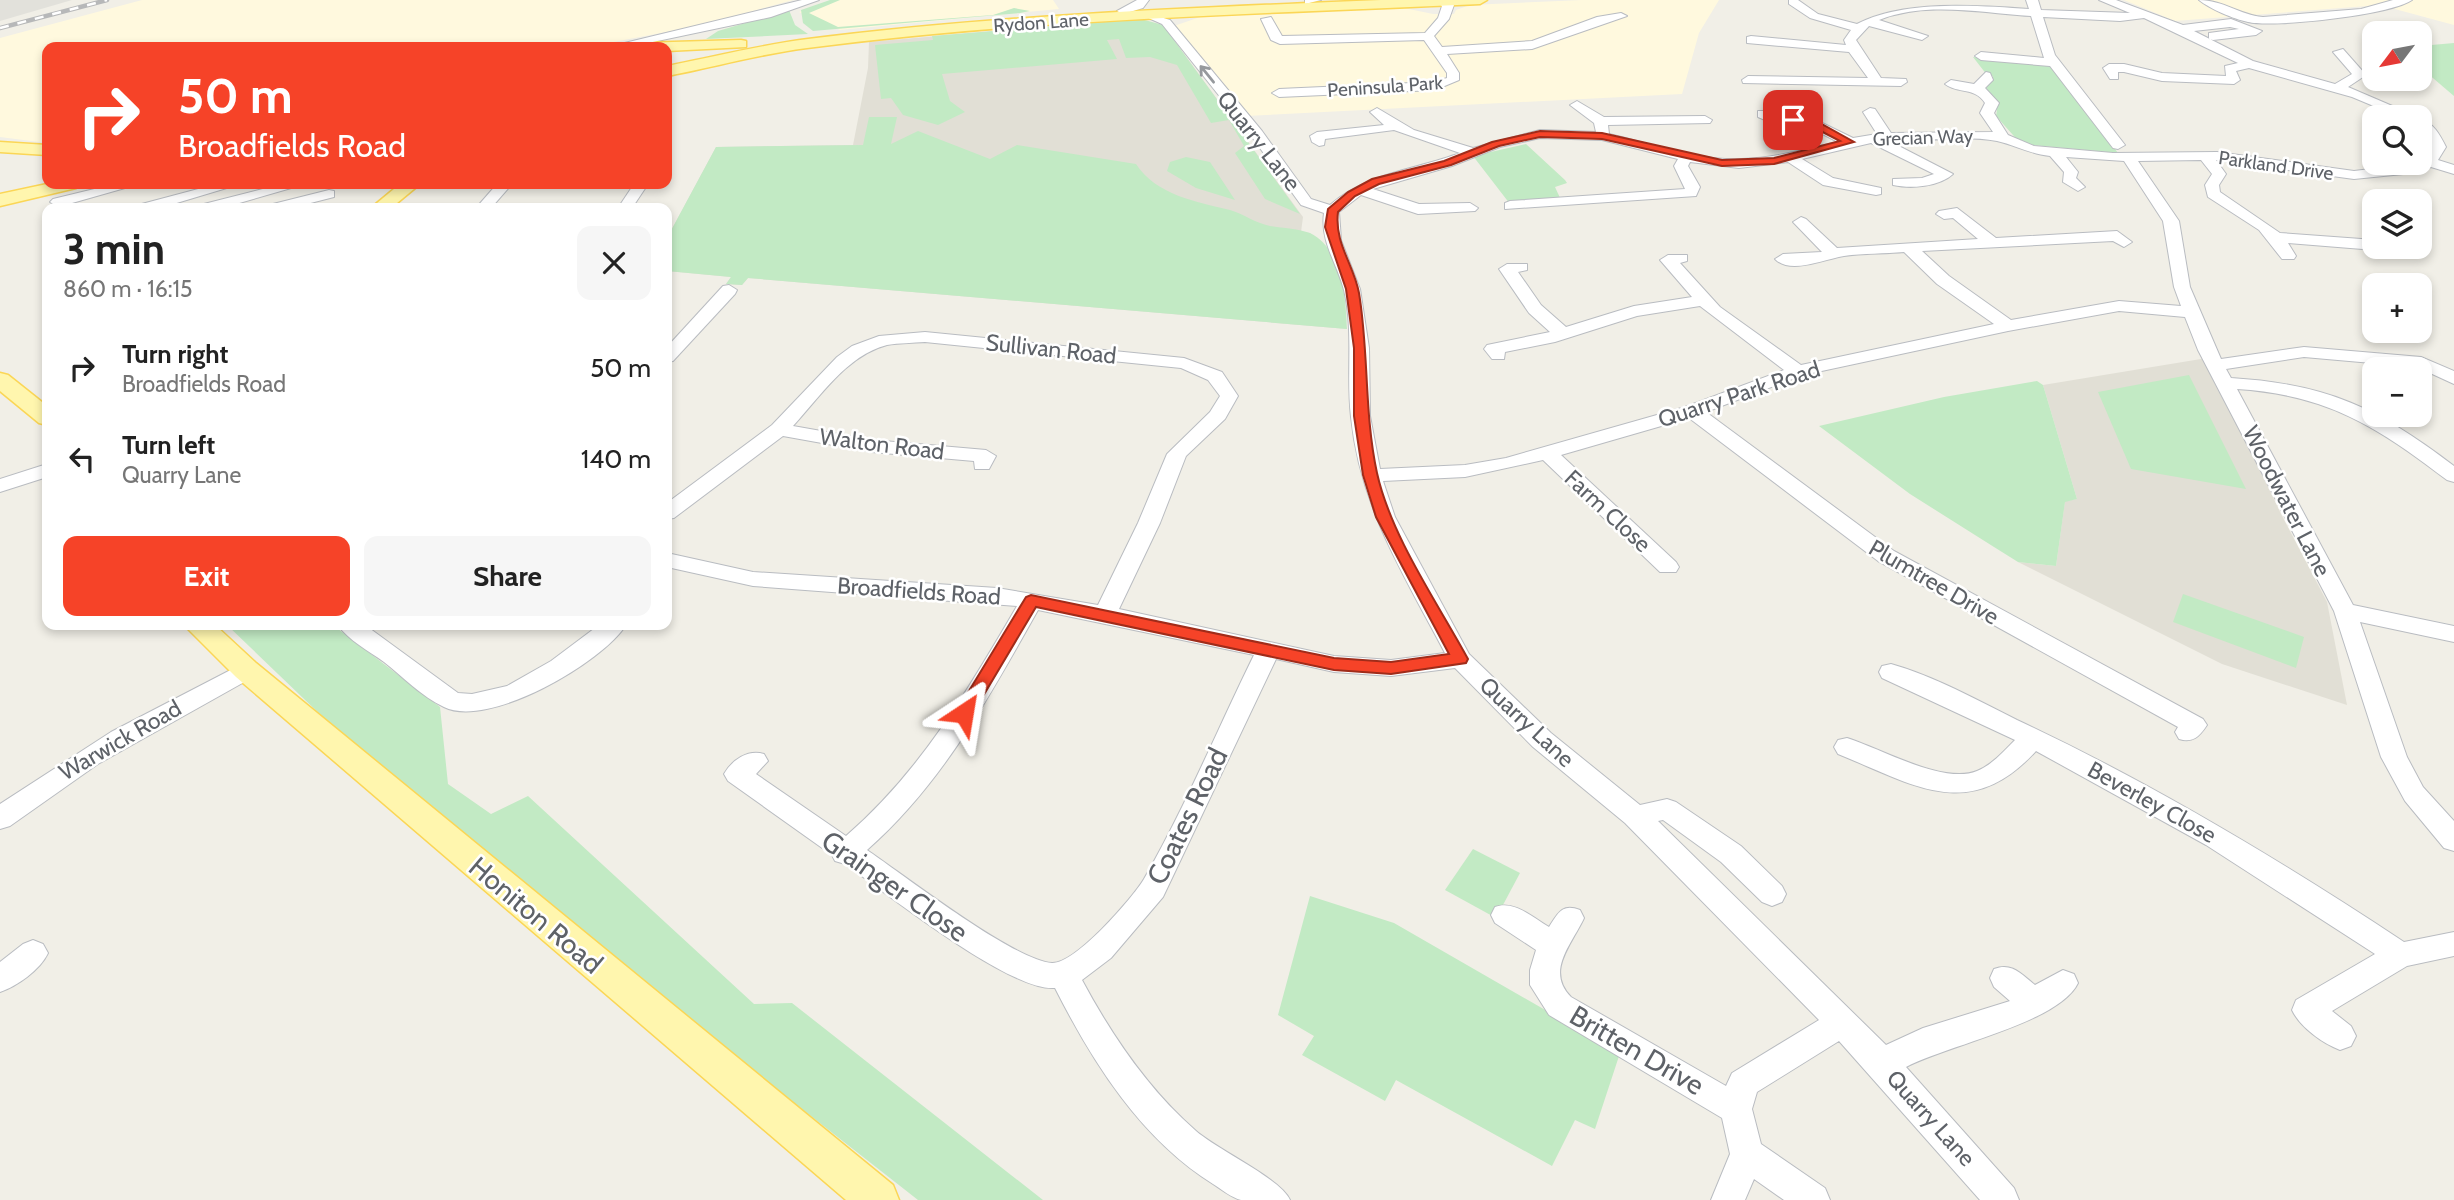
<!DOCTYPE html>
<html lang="en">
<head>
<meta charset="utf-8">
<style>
	:root { --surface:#fff; --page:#f6f6f6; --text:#222; --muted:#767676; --accent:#f64328 }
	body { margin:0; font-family:Cabin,sans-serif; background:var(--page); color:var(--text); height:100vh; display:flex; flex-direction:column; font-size:26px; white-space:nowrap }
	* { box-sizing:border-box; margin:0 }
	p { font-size:23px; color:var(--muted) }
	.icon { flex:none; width:38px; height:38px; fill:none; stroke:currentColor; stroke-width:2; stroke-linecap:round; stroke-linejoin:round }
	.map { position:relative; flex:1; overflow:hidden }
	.details { position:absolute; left:42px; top:203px; width:630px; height:427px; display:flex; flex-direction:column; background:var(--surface); border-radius:14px; box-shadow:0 4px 10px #0003 }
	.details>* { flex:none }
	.hud { position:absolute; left:42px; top:42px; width:630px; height:147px; border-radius:14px; box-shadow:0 4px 10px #0003; background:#f64328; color:#fff; overflow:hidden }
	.needle { width:46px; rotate:238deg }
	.buttons { position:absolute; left:2362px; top:21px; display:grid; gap:14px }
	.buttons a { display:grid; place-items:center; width:70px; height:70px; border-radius:14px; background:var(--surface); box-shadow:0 4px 10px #0003; font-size:35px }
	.pin { position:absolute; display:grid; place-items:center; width:60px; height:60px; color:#fff; margin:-30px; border-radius:14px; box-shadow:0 4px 10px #0006 }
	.me { position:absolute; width:77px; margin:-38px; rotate:33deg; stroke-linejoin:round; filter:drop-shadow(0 0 5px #0008) }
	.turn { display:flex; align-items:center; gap:24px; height:147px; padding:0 21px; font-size:32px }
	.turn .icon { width:91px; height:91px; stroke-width:2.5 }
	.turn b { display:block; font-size:49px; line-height:60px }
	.round { display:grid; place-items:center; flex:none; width:74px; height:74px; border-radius:14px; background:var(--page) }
	.headline { display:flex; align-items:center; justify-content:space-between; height:119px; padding:0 21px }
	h1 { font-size:42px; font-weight:700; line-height:52px }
	.primary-button { display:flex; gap:14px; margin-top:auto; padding:14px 21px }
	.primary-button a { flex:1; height:80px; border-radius:14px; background:var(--accent); color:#fff; font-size:28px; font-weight:700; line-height:80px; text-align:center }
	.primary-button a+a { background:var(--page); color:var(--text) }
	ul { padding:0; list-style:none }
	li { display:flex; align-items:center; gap:21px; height:91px; padding:0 21px }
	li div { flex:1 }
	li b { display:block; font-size:26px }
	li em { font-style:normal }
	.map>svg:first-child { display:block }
</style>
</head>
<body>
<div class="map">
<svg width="2454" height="1200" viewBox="0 0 2454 1200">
	<rect width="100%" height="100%" fill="#f1efe7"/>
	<g fill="#fff9de">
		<polygon points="142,0 793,0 698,26 587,47 47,47 47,143 0,137 0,38"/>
		<polygon points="835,0 1053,0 1059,9 840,30 799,12"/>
		<polygon points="1582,0 1719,0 1699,33 1682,94 1246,116 1174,26 1203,16 1404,8 1433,14 1454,14 1456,10 1470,5"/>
		<polygon points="2124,0 2454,0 2454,25 2380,5 2175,21"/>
	</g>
	<polygon fill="#e2e1db" points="0,0 72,0 0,21"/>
	<g fill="#e1dfd5">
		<polygon points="1131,19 1163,25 1303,217 1301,232 1310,233 1347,329 748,278 742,285 726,284 731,277 667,271 667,238 716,147 853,145 868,68 869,42"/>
		<polygon points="2207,358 2281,514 2327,602 2347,705 2222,664 2018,562 2056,566 2065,501 2077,499 2043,385"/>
	</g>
	<g fill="#c2eac4">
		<polygon points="830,0 840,0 809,13 838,27 993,15 1014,8 1030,11 1020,13 813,31 803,23 801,10"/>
		<polygon points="789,10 795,25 808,34 706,39 718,31"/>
		<polygon points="1141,19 1163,25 1300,214 1265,199 1235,153 1244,146 1229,120 1211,123 1177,65 1150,57 1126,58 1119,39 1107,40 1117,59 942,74 950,101 965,112 938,125 903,115 891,98 881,99 875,45 933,40 932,36"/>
		<polygon points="2454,43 2454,96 2420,67 2420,46"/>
		<path d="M1973,57L2051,65L2118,153L2021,144L1996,116C1999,101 1994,100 1986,88L1993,76L1987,75Z"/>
		<path d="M869,117H897L891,144L918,131L990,159L1017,145L1136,164C1156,195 1197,202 1230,210C1244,214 1255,223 1270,226C1284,228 1299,229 1310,233C1342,248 1346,299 1347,329L748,278L742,285L726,284L731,277L667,271V238L716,147L863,145Z"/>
		<polygon points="1526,144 1565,180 1567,183 1555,187 1561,200 1510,204 1473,156"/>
		<polygon points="1186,157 1210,162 1235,200 1196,188 1167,171 1170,162"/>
		<polygon points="2189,375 2246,489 2131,469 2098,392"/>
		<polygon points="2037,381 2043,385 2077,499 2065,502 2056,566 2018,562 1994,547 1910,494 1819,426 1944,397"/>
		<polygon points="2183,594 2304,637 2296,668 2173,622"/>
		<polygon points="227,625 333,625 440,707 448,784 491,814 528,796 754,1004 792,1003 1043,1200 918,1200 468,847 376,768"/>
		<polygon points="1473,849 1520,873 1496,918 1445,890"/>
		<polygon points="1310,896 1394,923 1620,1053 1595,1129 1575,1120 1552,1166 1396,1080 1385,1101 1302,1055 1314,1036 1278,1015"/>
	</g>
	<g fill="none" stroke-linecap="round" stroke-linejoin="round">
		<defs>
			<g id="minor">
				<polygon points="802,0 819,0 771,17 629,47 608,47"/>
				<polygon points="1137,0 1149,0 1143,8 1123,14 1117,11"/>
				<polygon points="1305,0 1321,0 1305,4"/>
				<polygon points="1435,0 1448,0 1454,5 1449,19 1434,36 1442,47 1532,41 1597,17 1621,13 1627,16 1532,49 1447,54 1459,73 1459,80 1435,90 1279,97 1272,93 1279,89 1434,82 1447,78 1447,73 1424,40 1280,44 1271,40 1261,19 1271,17 1282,36 1425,33 1438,18 1442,6"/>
				<path d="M1789,0H1798L1818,14L1857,24C1902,0 1976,5 2029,9L2026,0H2038L2041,10L2130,13L2099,0H2116L2183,25L2231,19L2262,31L2256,35L2213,40L2209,39V33L2239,29L2230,27L2194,31L2253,61L2335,84L2352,74L2333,52L2343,49L2366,75L2348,87L2418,117H2400L2352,97L2249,68L2236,71L2240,80L2234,84L2162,81L2124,72H2118V79H2110L2103,68L2109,64H2124L2162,73L2226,76L2225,66L2238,63L2144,18L2120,21L2043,17L2055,55L2125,145L2118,149L2113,148L2050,66L1981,60L1975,56L1981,52L2044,58L2031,16C1981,13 1926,1 1879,20L1928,36L1922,40L1869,26L1856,40L1881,78L1906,79L1907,82L1901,86L1743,83L1742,80L1748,76L1868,78L1849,52L1747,43V37L1751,36L1846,45L1844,40L1851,30L1810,18L1789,4Z"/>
				<path d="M2199,0C2223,0 2240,15 2263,17L2361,9L2393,0H2412C2391,15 2274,28 2248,22C2234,19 2210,9 2199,0Z"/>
				<path d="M1144,12L1170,20L1262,131L1311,199L1330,205C1366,173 1415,170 1460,153L1394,130L1325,139L1324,145L1319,146L1312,142L1310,136L1317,132L1384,125L1370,112L1377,108L1414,130L1473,148L1540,130L1596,132L1594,123L1570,105L1577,101L1604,117L1705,116L1712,120L1710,123L1608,125L1609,134C1652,144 1698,161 1742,159C1775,158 1806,149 1838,142L1805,125L1779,126L1758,117V111H1768L1781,118H1812L1853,138L1877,134L1863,112L1870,108L1875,109L1891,133L1993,132L1980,113L1985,103C1975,87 1958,94 1945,84L1951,80L1974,84L1986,72L1990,73L1993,80L1985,88L1999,103L1994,113L2008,135L2034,146L2113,153L2217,152L2354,171L2420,163L2432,147L2420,130V119C2434,123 2440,135 2446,147L2438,160L2454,165V174L2431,167L2413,173L2354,179L2216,160L2226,174L2219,185L2220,192L2280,233L2375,240V247H2382L2375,250L2288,243L2296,256L2294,259H2282L2259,230L2208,197L2205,185L2212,174L2201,160L2138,161L2179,221L2190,287L2221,359L2304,347L2421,357L2454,371V384L2417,367L2304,357L2226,369L2231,378C2328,384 2378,408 2454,466V482L2447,480C2376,426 2328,395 2237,389L2353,605L2454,626V642L2360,622L2407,757L2423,787L2454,821V851L2444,848L2405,801L2381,757L2334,611L2198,350L2185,317L2119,311L2008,331L1803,375L1706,412L1894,551L2203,719L2207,725C2199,737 2193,743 2179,739L2175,732L2178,727L1878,561L1689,418L1561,455L1676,562L1679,567L1676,572H1660L1543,460L1465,477L1383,481L1395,517L1469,654L1551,733L1640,805L1667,799L1676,802L1741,846L1782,886L1786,894L1782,902L1772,906L1762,902L1721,862L1663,820L1658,821L1886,1045L1923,1028L2010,1001L1994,987L1990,978L1994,969C2012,962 2021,974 2035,985L2063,970L2074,974L2078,983C2059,1023 1947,1045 1906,1067L2014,1188L2019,1200H1980L1839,1041L1757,1092L1752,1109L1761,1144L1825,1188L1830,1200H1784L1754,1179L1745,1200H1711L1730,1154L1722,1118L1549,1015L1530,985V970L1536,950L1495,923L1491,915L1495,907C1514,900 1532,917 1549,927C1558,913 1562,903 1580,910L1584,918C1572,944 1545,971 1571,997L1726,1086L1732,1073L1819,1020L1625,823L1533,747L1455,668L1391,676L1334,672L1276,659L1163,897L1111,958L1082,980C1112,1036 1148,1089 1196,1131C1218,1150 1281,1179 1290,1200C1275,1200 1256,1200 1241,1200C1232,1198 1221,1189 1213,1184C1141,1139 1093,1063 1055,988C1010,992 885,892 845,864L835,861L832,855L728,781L724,774C732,760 748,749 764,754L768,761L756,774L846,836C921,771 968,690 1017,606L753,586L667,567V553L753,572L997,588L1098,605L1138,523L1167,454L1210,412L1220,396L1208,380L1181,368L925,342C913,343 899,343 887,345C847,355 820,397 793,426L872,440L986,450L996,456L989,469H975L974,461L872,452L783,436L674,518L667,519V503L772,425L837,357L852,346L879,336L925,332L1184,358L1222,372L1238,396L1225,419L1186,456L1160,523L1119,609L1334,656L1391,660L1445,653C1404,575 1360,507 1351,417C1346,375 1354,332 1344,290C1337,263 1320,242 1324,213L1301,205L1252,137L1162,24L1144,16ZM1540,138L1602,140L1678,159L1674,166L1685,189L1510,201L1505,203V209L1696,196L1700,187L1688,166L1690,162L1739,168L1788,162L1823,185L1876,195L1881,194V188L1833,178L1802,159L1871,143L1934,174L1922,178L1893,179V185C1911,189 1939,187 1953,174L1891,142C1925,141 1963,135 1997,141C2015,145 2030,154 2050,156L2064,172L2063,182L2078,191L2085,187L2076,178L2078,172L2066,157L2124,161L2163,221L2174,287L2181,306L2119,301L2011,320L1949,276L1922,251L2113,241L2124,247L2132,242L2117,231L1996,238L1957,208L1939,211L1936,214L1944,219L1953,218L1978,239L1837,248L1806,219L1801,217L1793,222L1822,252L1783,254L1775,259C1790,275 1825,259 1844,256C1863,253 1885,254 1904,252L1937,284L1994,324L1801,365L1720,307L1680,263L1687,261V255H1668L1660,260L1692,297L1634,306L1566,327L1541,305L1518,272L1527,270V264H1507L1499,269L1529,313L1550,332L1487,345L1484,349L1492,359H1504L1505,352L1555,342L1637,316L1700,306L1784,370L1685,407L1506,458L1465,465L1380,469L1370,416L1369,348L1360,289L1341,240L1339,212L1361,195L1418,214L1475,211L1478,208L1470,203L1419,204L1373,189L1452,166L1500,147ZM1038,610L1254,655C1218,728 1185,808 1144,879C1132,899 1075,964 1052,963C1013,960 904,875 867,850C943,783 989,697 1038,610Z"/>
				<polygon points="115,184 139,184 58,207 50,202 53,199"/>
				<polygon points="217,184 240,184 160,208 135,208 138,205"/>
				<polygon points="282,184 305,184 222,208 197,208 200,205"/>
				<polygon points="497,184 512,184 491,208 476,208"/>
				<polygon points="634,184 648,184 632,208 618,208"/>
				<polygon points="329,190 334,191 334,197 291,208 266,208 269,205"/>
				<polygon points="2393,247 2415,247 2407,252"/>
				<polygon points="729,285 737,290 735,294 673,361 667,362 667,347 723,286"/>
				<polygon points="47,464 47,477 0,492 0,479"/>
				<path d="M338,625H365L458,693L472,694L507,686L551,661L599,625H626C602,663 488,729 444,707C422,697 402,676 384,662C369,651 348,640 338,625Z"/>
				<polygon points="246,662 255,664 258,670 255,676 98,764 10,826 0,829 0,804 111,732"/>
				<path d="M1891,664C1934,676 1977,700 2017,720C2150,782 2280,860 2404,942L2454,932V956L2407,966L2332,1011L2351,1026L2356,1036L2351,1046L2340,1050C2322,1043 2300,1027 2292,1010L2296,1000L2375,954L2206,845L2036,751C1969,824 1915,785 1838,754L1834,747L1838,740L1847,738C1880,748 1943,785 1977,771C1992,765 2004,751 2015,740L1882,678L1879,672L1882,666Z"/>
				<path d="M33,940L43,944L48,953C40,970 17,986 0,992V962L23,944Z"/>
			</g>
			<g id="major">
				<path d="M1381,0H1487L1480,4C1256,14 1030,19 807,48C760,54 714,67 667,76V66C713,57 761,45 808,39C998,15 1189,8 1381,0Z"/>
				<polygon points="741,40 746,41 746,47 667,51 667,47 632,47 639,43"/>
				<polygon points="0,142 47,145 47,155 0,152"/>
				<polygon points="47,184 79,184 76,188 0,206 0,194"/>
				<polygon points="400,184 420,184 391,208 371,208"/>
				<polygon points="0,373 8,375 47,406 47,425 39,423 0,391"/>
				<polygon points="184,625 215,625 256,663 893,1185 899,1200 846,1200 236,677"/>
			</g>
		</defs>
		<use href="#minor" stroke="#b9bcc1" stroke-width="2"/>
		<use href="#major" stroke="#fbd656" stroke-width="3"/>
		<use href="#minor" fill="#fff" fill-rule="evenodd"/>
		<use href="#major" fill="#fff6ae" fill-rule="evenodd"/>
		<defs>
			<polyline id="rail" points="0,28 107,0"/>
		</defs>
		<use href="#rail" stroke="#b7b8b9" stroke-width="4.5"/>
		<use href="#rail" stroke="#fff" stroke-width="2.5" stroke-dasharray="9" stroke-linecap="butt"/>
	</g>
	<defs><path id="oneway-shaft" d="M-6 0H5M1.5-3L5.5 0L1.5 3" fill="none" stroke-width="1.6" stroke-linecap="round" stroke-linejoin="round" transform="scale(1.75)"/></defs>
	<use stroke="#96999d" href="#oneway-shaft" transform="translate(1207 74) rotate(-129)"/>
	<path fill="#f64328" stroke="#a02c1a" stroke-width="2" d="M1793,117L1818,122L1854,142L1774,164L1722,166L1602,139L1540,137L1499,146L1451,165L1379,184L1355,196L1338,212C1334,243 1354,265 1359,293C1369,353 1364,413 1377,473C1391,536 1437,602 1468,659L1466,663L1391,674L1334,670L1036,607L970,718H958L955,713L958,709L1026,597L1031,595L1334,658L1391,662L1449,654L1376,517L1363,475L1354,416V348L1346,289L1325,227L1328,209L1348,192L1372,179L1444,161L1492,142L1540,131L1602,133L1722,160L1774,158L1840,141L1811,126L1790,122Z"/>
	<g text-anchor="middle" stroke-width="5" stroke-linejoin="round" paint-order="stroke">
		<g font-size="19" fill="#5e6268" stroke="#fff">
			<text transform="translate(1041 22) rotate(-4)" y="7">Rydon Lane</text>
			<text transform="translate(1385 86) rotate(-4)" y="7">Peninsula Park</text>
			<text transform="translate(1923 137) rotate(-2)" y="7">Grecian Way</text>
			<text transform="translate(2276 165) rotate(8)" y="7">Parkland Drive</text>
		</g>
		<g font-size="23" fill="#5e6268" stroke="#fff">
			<text transform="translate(1259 141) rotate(52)" y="8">Quarry Lane</text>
			<text transform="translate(1051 349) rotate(6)" y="8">Sullivan Road</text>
			<text transform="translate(1739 394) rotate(-18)" y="8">Quarry Park Road</text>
			<text transform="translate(882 444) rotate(7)" y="8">Walton Road</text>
			<text transform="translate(2287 501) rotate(63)" y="8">Woodwater Lane</text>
			<text transform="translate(1608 511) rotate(43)" y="8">Farm Close</text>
			<text transform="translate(1934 582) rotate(30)" y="8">Plumtree Drive</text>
			<text transform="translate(919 591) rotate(4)" y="8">Broadfields Road</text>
			<text transform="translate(1527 722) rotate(43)" y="8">Quarry Lane</text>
			<text transform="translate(120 740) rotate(-30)" y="8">Warwick Road</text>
			<text transform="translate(2152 802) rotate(29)" y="8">Beverley Close</text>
			<text transform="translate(1931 1118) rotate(48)" y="8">Quarry Lane</text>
		</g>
		<g font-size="28" fill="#5e6268" stroke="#fff">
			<text transform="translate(1187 816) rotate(-64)" y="10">Coates Road</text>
			<text transform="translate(895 886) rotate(35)" y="10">Grainger Close</text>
			<text transform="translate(536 915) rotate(40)" y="10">Honiton Road</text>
			<text transform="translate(1637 1050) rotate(30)" y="10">Britten Drive</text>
		</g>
	</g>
</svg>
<div class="buttons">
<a><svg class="needle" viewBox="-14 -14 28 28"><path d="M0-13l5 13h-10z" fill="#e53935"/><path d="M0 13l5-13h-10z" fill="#767676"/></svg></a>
<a><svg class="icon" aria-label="search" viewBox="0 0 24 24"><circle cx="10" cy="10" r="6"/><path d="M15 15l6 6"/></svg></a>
<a><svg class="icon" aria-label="layers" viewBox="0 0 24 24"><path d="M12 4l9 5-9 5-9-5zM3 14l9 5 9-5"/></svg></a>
<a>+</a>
<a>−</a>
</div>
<div class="pin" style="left:1793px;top:120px;background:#d93025"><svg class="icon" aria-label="arrive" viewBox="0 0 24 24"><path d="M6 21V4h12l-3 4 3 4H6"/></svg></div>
<svg class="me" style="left:964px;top:713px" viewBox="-20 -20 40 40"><path d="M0-17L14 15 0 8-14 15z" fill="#f64328" stroke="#fff" stroke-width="4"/></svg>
<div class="hud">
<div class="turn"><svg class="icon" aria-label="right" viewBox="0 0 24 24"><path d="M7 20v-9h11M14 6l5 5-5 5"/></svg><div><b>50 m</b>Broadfields Road</div></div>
</div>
<section class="details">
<div class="headline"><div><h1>3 min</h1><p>860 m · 16:15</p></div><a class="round"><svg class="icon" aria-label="close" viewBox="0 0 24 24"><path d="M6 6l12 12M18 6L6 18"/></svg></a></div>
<ul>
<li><svg class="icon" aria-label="right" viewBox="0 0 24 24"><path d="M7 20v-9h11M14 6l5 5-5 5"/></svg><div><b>Turn right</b><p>Broadfields Road</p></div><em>50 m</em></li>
<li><svg class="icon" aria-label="left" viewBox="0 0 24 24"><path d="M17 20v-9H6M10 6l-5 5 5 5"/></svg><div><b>Turn left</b><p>Quarry Lane</p></div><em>140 m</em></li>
</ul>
<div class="primary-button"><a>Exit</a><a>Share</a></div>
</section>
</div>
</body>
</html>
